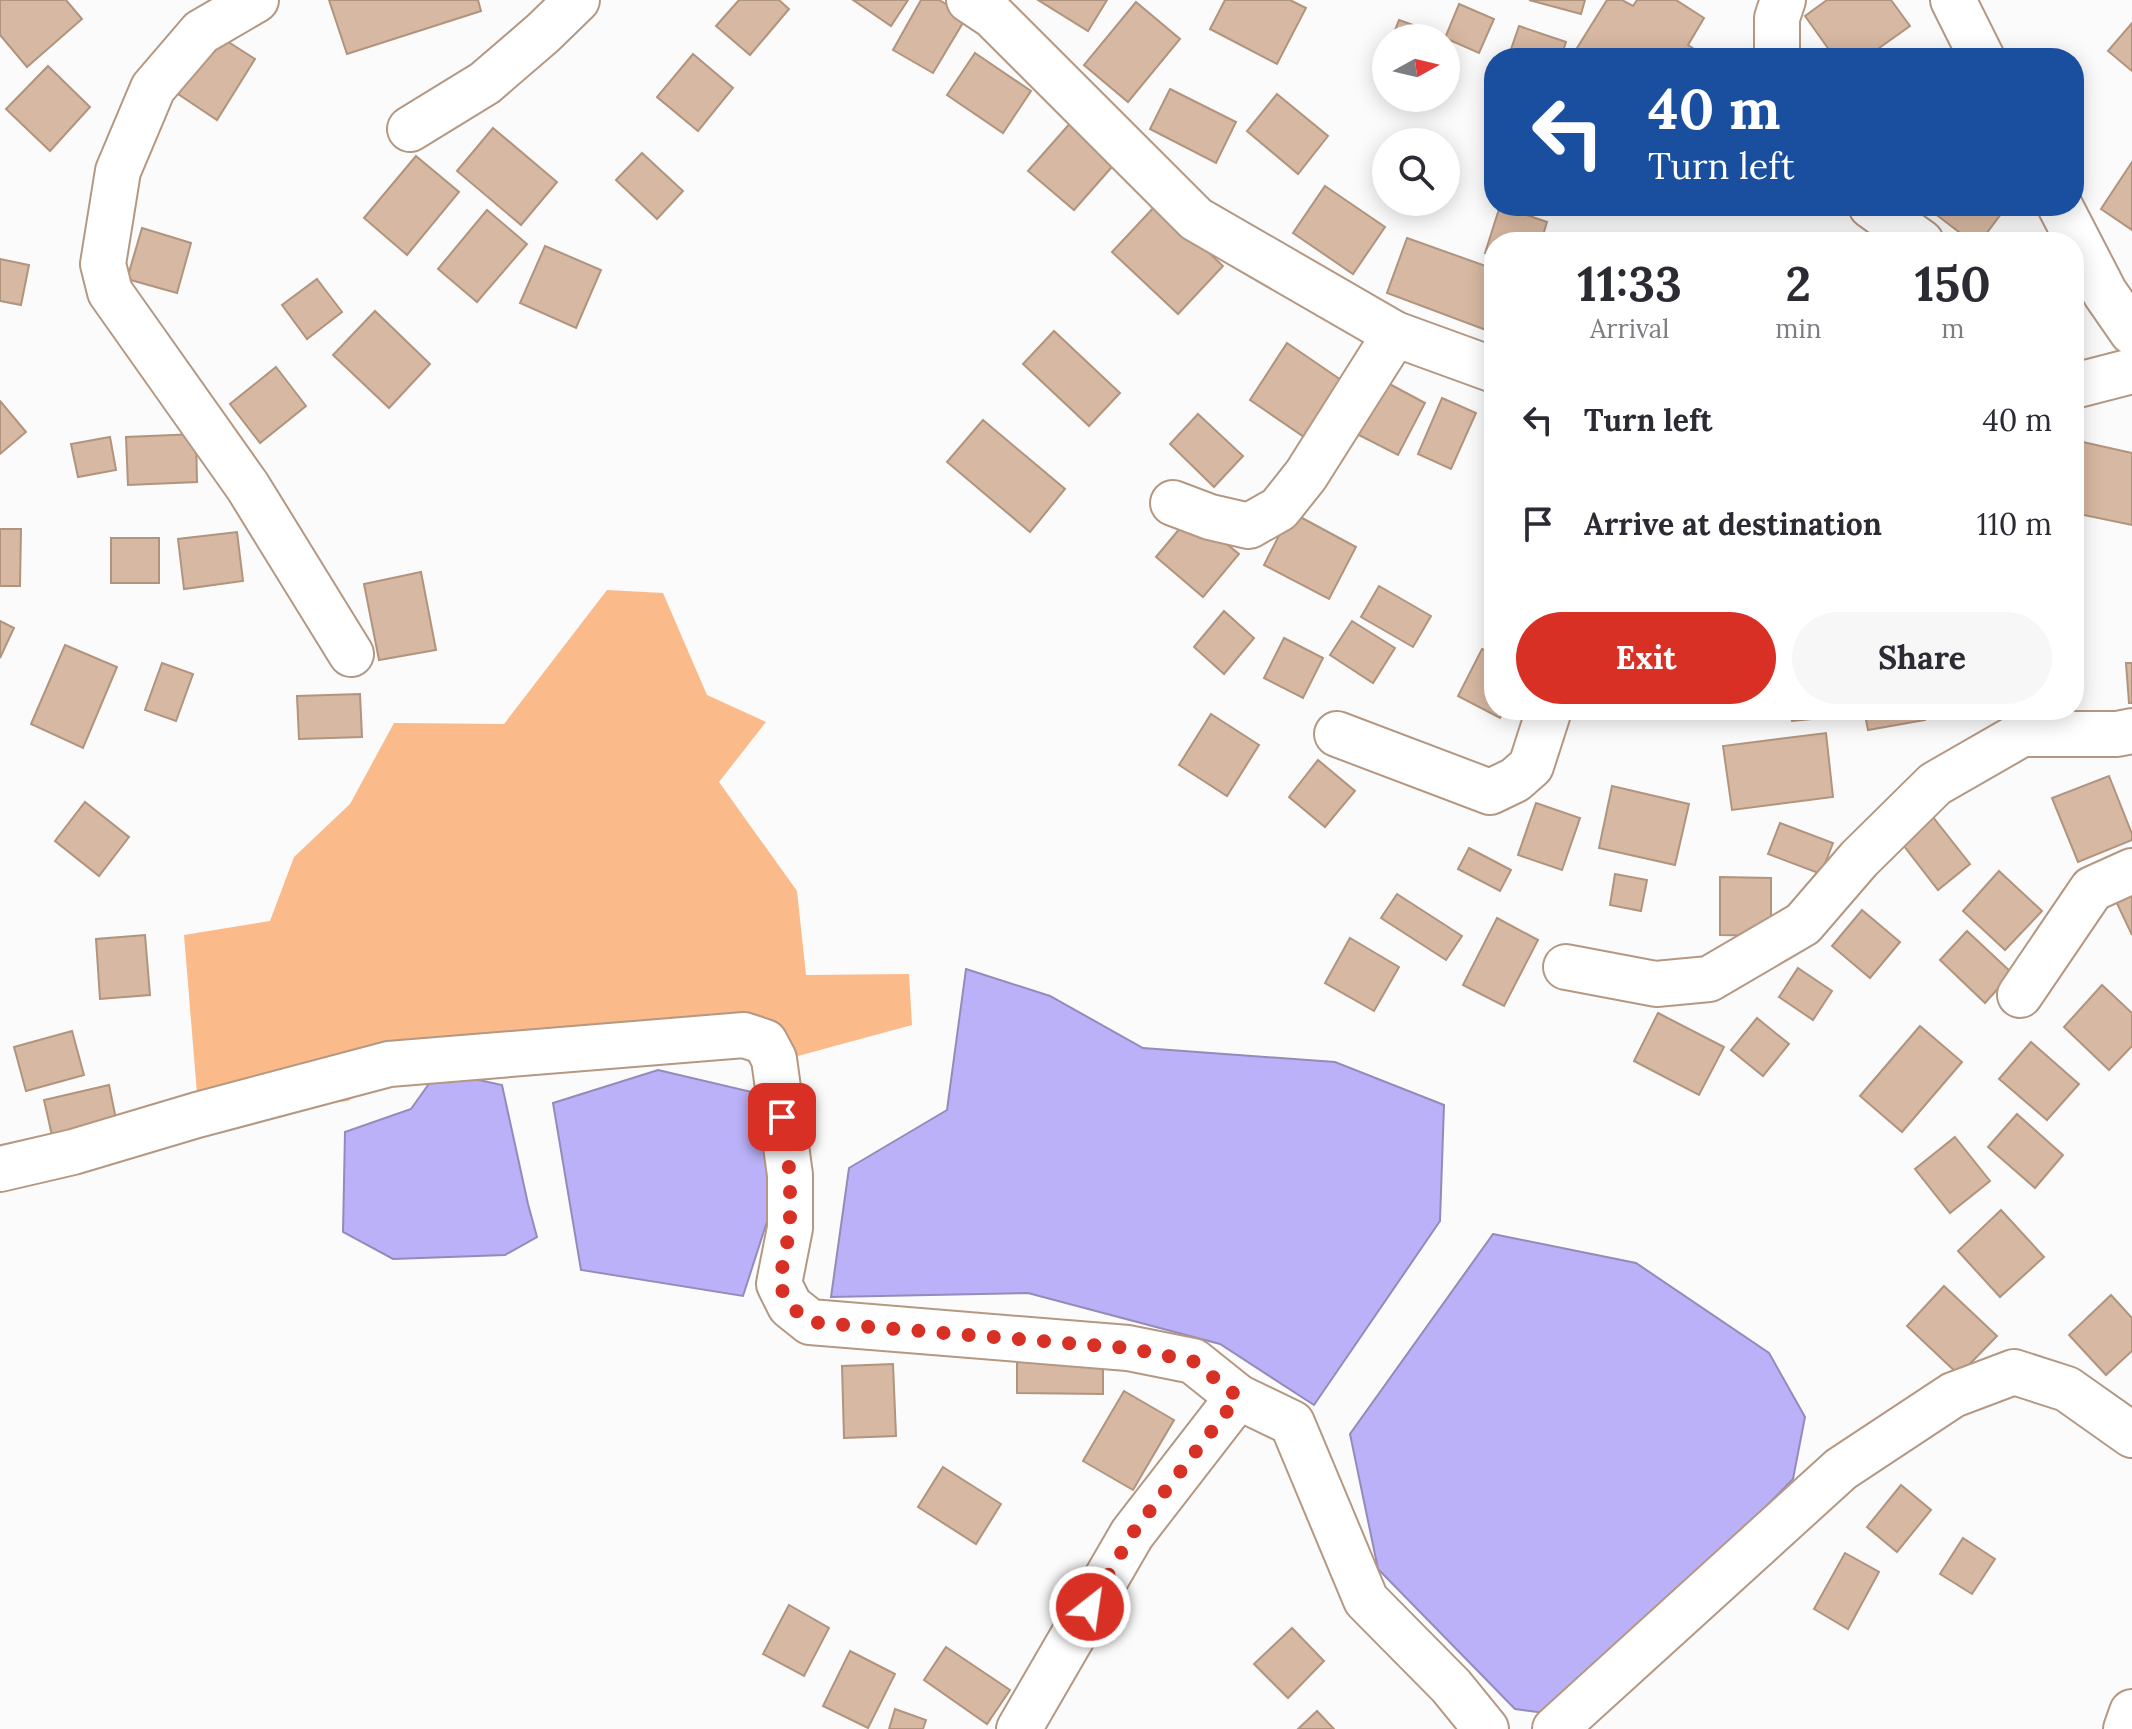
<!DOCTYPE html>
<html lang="en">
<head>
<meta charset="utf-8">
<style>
	:root { --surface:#fff; --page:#f7f7f7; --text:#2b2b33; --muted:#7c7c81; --accent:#d93025 }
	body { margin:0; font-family:Lora,serif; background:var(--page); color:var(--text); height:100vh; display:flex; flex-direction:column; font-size:30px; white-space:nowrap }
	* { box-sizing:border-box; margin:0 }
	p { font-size:26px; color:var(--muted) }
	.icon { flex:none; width:44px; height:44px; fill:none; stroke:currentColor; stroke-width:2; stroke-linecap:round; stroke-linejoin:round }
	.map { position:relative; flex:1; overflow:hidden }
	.sheet { position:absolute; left:1484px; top:232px; width:600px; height:488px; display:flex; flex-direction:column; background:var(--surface); border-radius:32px; box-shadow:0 4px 20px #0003 }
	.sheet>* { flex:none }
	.hud { position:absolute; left:1484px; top:48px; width:600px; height:168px; border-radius:32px; box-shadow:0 4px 20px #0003; background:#1a4fa0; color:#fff; overflow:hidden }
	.needle { width:52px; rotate:82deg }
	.tools { position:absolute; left:1372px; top:24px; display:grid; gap:16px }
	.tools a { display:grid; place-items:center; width:88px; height:88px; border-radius:50%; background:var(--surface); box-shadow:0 4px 20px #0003; font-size:40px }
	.pin { position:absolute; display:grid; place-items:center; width:68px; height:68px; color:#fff; margin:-34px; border-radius:16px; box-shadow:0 4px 12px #0006 }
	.me { position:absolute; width:88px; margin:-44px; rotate:30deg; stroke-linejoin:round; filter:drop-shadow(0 0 6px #0008) }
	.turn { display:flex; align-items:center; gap:28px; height:168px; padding:0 32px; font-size:36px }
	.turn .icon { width:104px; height:104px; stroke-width:2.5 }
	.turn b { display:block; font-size:56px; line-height:68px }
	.eta { display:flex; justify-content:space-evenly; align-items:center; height:136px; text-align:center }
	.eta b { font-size:48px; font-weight:700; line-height:56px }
	.action { display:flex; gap:16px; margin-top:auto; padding:16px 32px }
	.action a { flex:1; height:92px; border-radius:48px; background:var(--accent); color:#fff; font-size:32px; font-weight:700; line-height:92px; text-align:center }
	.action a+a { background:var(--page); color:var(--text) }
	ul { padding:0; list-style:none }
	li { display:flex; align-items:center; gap:24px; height:104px; padding:0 32px }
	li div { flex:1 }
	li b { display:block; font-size:30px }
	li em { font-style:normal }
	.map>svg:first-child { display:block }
</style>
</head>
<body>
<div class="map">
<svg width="2132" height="1729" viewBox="0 0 2132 1729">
	<rect width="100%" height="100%" fill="#fbfbfb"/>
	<polygon fill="#fbba89" points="607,590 663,593 707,695 766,722 719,782 797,891 806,975 909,974 912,1025 772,1063 637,1033 432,1046 348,1101 199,1118 184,935 270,921 294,857 350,804 394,723 504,724"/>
	<g fill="#bbb1f8" stroke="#958ab9" stroke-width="2">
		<polygon points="966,969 1050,996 1143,1048 1335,1062 1444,1105 1440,1221 1314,1405 1220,1344 1028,1293 831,1297 849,1168 947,1110"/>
		<polygon points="658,1070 756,1093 772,1206 743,1296 581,1270 553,1103"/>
		<polygon points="438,1071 502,1085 528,1204 537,1237 505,1255 393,1259 343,1232 345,1132 411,1109"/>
		<polygon points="1493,1234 1636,1263 1769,1353 1805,1417 1793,1479 1560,1715 1515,1709 1378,1569 1350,1434"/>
	</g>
	<g fill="#d7b8a2" stroke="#b1947e" stroke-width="2">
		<polygon points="0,0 66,0 82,19 27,67 0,35"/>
		<polygon points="329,0 478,0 481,11 347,54"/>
		<polygon points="739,0 779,0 789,9 750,55 716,26"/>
		<polygon points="853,0 908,0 891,26"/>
		<polygon points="921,0 939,0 967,16 933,73 893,50"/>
		<polygon points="1038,0 1107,0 1088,31"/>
		<polygon points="1225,0 1290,0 1306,8 1277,64 1210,29"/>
		<polygon points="1529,0 1585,0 1581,14"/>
		<polygon points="1607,0 1622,0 1633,6 1637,0 1676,0 1704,18 1688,45 1708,58 1593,58 1577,48"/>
		<polygon points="1827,0 1891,0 1910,26 1865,58 1835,58 1805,16"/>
		<polygon points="1136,2 1180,39 1128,102 1084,65"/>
		<polygon points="1459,4 1494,19 1479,53 1445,38"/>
		<polygon points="1399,20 1441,35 1440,38 1392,38"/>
		<polygon points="2132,23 2132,71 2108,51"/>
		<polygon points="1519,26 1566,42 1561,58 1508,58"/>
		<polygon points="216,34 255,59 217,120 178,94"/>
		<polygon points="975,53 1031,91 1003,133 947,95"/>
		<polygon points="693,54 733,88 698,131 657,97"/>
		<polygon points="48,66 90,107 50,151 6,109"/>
		<polygon points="1170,89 1236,122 1216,163 1150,129"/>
		<polygon points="1277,94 1328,136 1298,174 1247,131"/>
		<polygon points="1073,120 1118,160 1074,210 1028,171"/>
		<polygon points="493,128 557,182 521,225 457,171"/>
		<polygon points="642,153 683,191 657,219 616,180"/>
		<polygon points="416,156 459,192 407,255 364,218"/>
		<polygon points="2132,162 2132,230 2101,209"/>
		<polygon points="1325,186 1385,227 1353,274 1293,233"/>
		<polygon points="1157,204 1223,266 1178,314 1112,252"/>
		<polygon points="1500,206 1547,222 1541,242 1494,242 1494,256 1485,253"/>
		<polygon points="1925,206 2007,206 1980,242 1972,242"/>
		<polygon points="487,210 527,244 477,302 438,269"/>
		<polygon points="142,228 191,243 177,293 127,279"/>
		<polygon points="1407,238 1494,269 1494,333 1387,293"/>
		<polygon points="545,246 601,270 576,328 520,303"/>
		<polygon points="0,259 29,265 21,305 0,301"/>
		<polygon points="317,279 342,312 307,339 282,305"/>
		<polygon points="375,311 430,364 389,408 333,355"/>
		<polygon points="1054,331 1120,393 1089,426 1023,364"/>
		<polygon points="1287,343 1344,382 1307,439 1250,400"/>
		<polygon points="276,367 306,406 260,443 230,404"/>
		<polygon points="1384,381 1425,403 1398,455 1357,434"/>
		<polygon points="1442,398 1476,413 1451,469 1418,454"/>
		<polygon points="0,401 26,432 0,454"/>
		<polygon points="1198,414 1243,456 1214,487 1170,444"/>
		<polygon points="983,420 1065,489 1030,532 947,462"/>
		<polygon points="196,434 197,482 128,485 126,437"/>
		<polygon points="110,437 116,470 78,477 71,444"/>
		<polygon points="2074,440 2132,453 2132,525 2074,513"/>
		<polygon points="1291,512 1356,547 1329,599 1264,565"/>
		<polygon points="1191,515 1239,554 1203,597 1156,557"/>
		<polygon points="0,529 21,529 20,586 0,586"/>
		<polygon points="237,532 243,581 184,589 178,539"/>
		<rect x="111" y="538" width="48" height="45"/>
		<polygon points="421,572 436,650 379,660 364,584"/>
		<polygon points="1379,586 1431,616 1413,647 1361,617"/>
		<polygon points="1224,611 1254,638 1224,674 1194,647"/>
		<polygon points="0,621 14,628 0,658"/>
		<polygon points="1352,621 1395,648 1373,683 1330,655"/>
		<polygon points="1284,638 1323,658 1303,698 1264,678"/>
		<polygon points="65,645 117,667 83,748 31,724"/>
		<polygon points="1482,649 1494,655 1494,710 1504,710 1500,718 1458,696"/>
		<polygon points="162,663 193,674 176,721 145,710"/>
		<polygon points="2126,663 2132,663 2132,703 2129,703"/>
		<polygon points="360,694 362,737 299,739 297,696"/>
		<polygon points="1791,710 1854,710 1854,715 1792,721"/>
		<polygon points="1864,710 1923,710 1925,720 1868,730"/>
		<polygon points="1211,714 1259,745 1227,796 1179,765"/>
		<polygon points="1826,733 1833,797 1732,810 1723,746"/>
		<polygon points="1318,760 1355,791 1325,827 1289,797"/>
		<polygon points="2109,776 2132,834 2132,840 2078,862 2052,798"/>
		<polygon points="1612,786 1689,804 1675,865 1599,848"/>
		<polygon points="85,802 129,837 99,876 55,841"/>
		<polygon points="1536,803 1580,818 1562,870 1518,855"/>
		<polygon points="1929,812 1970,864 1938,890 1897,837"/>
		<polygon points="1780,823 1833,843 1821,874 1768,854"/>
		<polygon points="1469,848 1511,870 1500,891 1458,869"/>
		<polygon points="1999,871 2042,911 2005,950 1963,911"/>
		<polygon points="1615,874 1647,880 1641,911 1610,905"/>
		<polygon points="1720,877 1771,878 1771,936 1720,935"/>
		<polygon points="2132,889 2132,935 2114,897"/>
		<polygon points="1397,894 1462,936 1446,960 1381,918"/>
		<polygon points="1862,910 1900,942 1870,978 1832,946"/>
		<polygon points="1497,918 1538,940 1504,1006 1463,985"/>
		<polygon points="1967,931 2012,973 1985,1003 1940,960"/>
		<polygon points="145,935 150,995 100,999 96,939"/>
		<polygon points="1350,938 1399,967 1374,1011 1325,983"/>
		<polygon points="1798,968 1832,991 1813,1020 1779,997"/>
		<polygon points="2102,985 2132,1013 2132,1046 2109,1070 2064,1027"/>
		<polygon points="1658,1013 1724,1047 1699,1095 1634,1061"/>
		<polygon points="1757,1018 1789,1044 1763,1076 1731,1050"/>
		<polygon points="1920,1026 1962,1062 1902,1132 1860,1096"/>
		<polygon points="72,1031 84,1075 26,1091 14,1047"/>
		<polygon points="2031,1042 2079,1084 2047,1120 1999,1079"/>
		<polygon points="109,1085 117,1124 53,1140 44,1100"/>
		<polygon points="2017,1114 2063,1155 2035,1188 1988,1147"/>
		<polygon points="1955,1137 1990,1181 1950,1213 1915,1169"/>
		<polygon points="2001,1210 2044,1257 2000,1297 1958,1251"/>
		<polygon points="1944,1286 1997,1336 1959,1375 1907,1326"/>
		<polygon points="2111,1295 2132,1318 2132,1351 2106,1375 2069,1335"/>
		<polygon points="1017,1359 1103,1360 1103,1394 1017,1393"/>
		<polygon points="893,1364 896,1436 844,1438 842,1366"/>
		<polygon points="1124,1391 1174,1420 1133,1490 1083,1461"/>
		<polygon points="943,1467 1001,1504 976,1544 918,1507"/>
		<polygon points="1901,1485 1931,1510 1897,1552 1867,1527"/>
		<polygon points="1963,1538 1995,1559 1972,1594 1940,1574"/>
		<polygon points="1845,1553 1879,1572 1848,1629 1814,1609"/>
		<polygon points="789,1605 829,1628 804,1676 763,1654"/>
		<polygon points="1292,1628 1324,1661 1288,1698 1254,1664"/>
		<polygon points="946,1647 1010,1690 987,1724 924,1680"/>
		<polygon points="850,1651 895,1674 868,1728 823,1706"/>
		<polygon points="895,1709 926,1720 923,1729 889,1729"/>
		<polygon points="1317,1711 1334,1729 1298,1729"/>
	</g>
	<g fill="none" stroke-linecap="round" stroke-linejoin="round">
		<defs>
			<g id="street">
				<polyline points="256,0 201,32 153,88 118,171 103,264 110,292 248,487 351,654"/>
				<polyline points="969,0 993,16 1196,219 1395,334 1494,370"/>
				<polyline points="1953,0 1982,58"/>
				<polyline points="1777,58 1777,18 1783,0"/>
				<polyline points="410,129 485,83 543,33 577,0"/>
				<polyline points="1871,206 1921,242"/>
				<polyline points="2060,206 2105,293 2132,332"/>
				<polyline points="2074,386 2132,371"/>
				<polyline points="1173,503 1210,517 1249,526 1279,509 1306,475 1395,334"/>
				<polyline points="1337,734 1490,792 1515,780 1531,766 1549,710"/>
				<polyline points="1566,967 1656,984 1709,979 1803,924 1859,859 1935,784 2022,734 2117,734 2132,731"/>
				<polyline points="2020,995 2092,889 2132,871"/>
				<polyline points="0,1169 73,1152 197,1115 389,1064 744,1035 765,1042 774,1059 790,1175 790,1228 779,1284 790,1306 810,1322 1128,1348 1193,1361 1238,1397"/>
				<polyline points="1019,1729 1132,1534 1238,1397 1292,1423 1366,1600 1451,1686 1486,1729"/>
				<polyline points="1555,1729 1841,1469 1953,1395 2014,1372 2067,1389 2132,1435"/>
				<polyline points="2126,1729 2132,1712"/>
			</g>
		</defs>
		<use href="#street" stroke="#b59882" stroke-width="48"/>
		<use href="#street" stroke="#fff" stroke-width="44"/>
	</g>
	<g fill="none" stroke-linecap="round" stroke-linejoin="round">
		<polyline stroke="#d93025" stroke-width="14" stroke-dasharray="0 25.2" points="782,1117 790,1175 790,1228 779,1284 790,1306 810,1322 1128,1348 1193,1361 1238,1397 1132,1534 1090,1607"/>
	</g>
</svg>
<div class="tools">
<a><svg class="needle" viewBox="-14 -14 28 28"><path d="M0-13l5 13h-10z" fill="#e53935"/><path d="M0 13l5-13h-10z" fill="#7c7c81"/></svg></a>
<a><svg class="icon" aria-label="search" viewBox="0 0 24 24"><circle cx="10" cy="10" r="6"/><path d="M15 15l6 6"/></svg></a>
</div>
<div class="pin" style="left:782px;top:1117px;background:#d93025"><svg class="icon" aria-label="arrive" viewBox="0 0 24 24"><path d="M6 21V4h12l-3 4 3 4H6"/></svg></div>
<svg class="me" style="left:1090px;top:1607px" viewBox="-20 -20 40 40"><circle r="17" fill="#d93025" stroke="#fff" stroke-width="3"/><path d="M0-11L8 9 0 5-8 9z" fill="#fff"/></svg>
<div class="hud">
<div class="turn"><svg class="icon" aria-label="left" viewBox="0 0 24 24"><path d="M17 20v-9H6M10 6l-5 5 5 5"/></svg><div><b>40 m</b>Turn left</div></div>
</div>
<section class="sheet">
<div class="eta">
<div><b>11:33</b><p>Arrival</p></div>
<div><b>2</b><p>min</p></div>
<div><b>150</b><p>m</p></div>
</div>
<ul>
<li><svg class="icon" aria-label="left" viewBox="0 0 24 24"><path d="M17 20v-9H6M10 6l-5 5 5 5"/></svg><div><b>Turn left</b></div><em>40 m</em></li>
<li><svg class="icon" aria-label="arrive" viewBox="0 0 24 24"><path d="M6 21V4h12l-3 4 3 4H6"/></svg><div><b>Arrive at destination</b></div><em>110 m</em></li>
</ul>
<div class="action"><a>Exit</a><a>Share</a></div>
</section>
</div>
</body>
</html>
